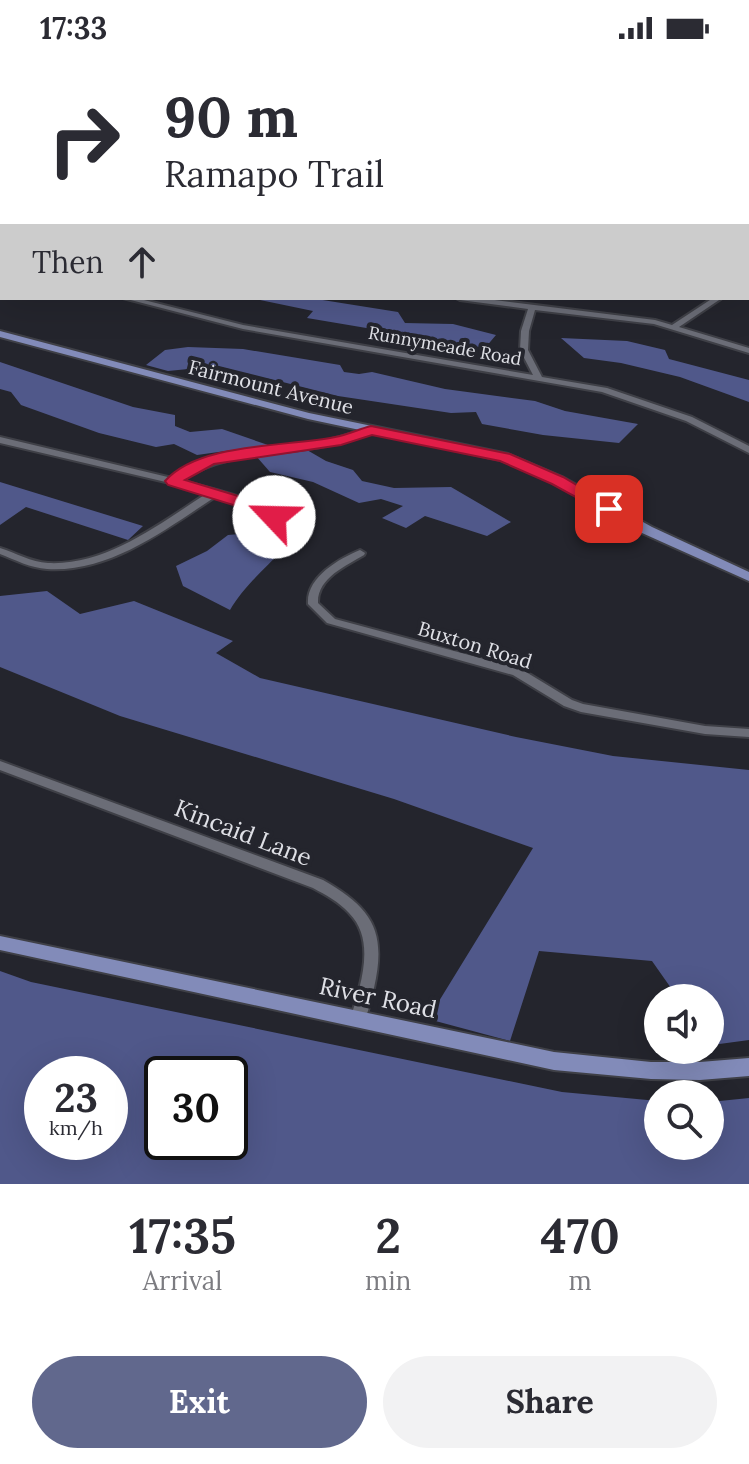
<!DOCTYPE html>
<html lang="en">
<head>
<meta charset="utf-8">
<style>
	:root { --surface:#fff; --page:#f2f2f3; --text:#2b2b33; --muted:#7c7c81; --accent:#61688d }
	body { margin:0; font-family:Lora,serif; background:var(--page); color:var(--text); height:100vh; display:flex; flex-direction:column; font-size:30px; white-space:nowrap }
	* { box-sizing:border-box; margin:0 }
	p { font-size:26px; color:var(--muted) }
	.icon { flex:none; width:44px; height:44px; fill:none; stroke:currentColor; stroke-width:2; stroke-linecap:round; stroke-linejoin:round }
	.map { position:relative; height:1128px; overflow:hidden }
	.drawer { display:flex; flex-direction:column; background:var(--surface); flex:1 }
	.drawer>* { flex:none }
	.top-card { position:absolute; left:0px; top:0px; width:750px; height:244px; box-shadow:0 8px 32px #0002; background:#fff; color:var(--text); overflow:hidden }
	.fabs { position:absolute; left:644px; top:928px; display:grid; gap:16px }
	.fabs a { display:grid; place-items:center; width:80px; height:80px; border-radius:50%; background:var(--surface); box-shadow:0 8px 32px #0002; font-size:40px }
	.speed { position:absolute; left:24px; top:1000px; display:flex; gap:16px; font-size:40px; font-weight:700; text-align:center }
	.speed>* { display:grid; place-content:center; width:104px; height:104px; border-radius:50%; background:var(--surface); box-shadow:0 8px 32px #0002; line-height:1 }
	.speed small { font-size:20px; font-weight:400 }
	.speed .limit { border:4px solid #111; border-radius:12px; background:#fff; color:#111 }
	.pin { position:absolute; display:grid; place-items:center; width:68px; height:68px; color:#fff; margin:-34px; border-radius:16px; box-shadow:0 4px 12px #0006 }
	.me { position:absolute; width:88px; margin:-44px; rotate:294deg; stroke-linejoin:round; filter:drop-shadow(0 0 6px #0008) }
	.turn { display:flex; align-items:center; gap:28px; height:168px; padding:0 32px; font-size:36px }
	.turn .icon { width:104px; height:104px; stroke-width:2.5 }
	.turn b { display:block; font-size:56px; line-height:68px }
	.then { display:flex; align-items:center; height:76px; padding:0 32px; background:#0003; gap:16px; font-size:30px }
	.eta { display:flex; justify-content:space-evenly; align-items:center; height:136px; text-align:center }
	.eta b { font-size:48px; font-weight:700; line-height:56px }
	.cta { display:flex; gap:16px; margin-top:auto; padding:16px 32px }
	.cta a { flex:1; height:92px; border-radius:48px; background:var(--accent); color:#fff; font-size:32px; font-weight:700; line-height:92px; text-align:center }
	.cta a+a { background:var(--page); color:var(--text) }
	.status { display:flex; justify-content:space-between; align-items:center; height:56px; padding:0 40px; background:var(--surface); direction:ltr }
	.status svg { height:22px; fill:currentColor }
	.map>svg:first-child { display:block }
</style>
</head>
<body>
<div class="status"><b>17:33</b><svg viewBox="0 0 49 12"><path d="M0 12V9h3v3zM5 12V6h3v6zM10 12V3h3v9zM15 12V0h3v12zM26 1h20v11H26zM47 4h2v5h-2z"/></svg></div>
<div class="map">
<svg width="749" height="1128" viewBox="0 0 749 1128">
	<rect width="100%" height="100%" fill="#24252d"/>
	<g fill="#50588a" fill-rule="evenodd">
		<polygon points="239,0 643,0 235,2"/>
		<polygon points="250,242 310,242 398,256 405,267 453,268 496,279 485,292 307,262 313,255"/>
		<polygon points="561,282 627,285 665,294 669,303 749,324 749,346 680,321 621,307 584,302"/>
		<polygon points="188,291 243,293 340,309 344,316 359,318 372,316 445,333 535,345 565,355 638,368 619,387 543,379 482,368 476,356 451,357 338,340 219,310 168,315 146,309 165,294"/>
		<polygon points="0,306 133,351 175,359 175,370 190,376 222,373 268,389 197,399 174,388 156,391 99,377 21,349 11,336 0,333"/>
		<polygon points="307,394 326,405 353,414 362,425 394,432 451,431 511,466 487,480 425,460 406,472 382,462 403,450 381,443 359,447 313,426 270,416 256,400"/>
		<polygon points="0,426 143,470 128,484 26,451 0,469"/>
		<path d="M251,477L282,494C264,514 243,531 230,554L183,530L176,510L207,495L228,479Z"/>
		<polygon points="47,535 80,558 134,545 233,585 216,597 260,622 516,681 613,700 749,714 749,984 712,989 710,942 678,942 652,905 539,895 510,985 428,963 533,792 394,743 120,660 0,611 0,540"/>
		<path d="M0,915L31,926L562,1036L658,1045V1090H710V1046L749,1042V1128H0ZM42,1018H110V1086H42ZM162,1018H230V1086H162Z"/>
	</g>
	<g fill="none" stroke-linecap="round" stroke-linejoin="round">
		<defs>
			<g id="minor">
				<rect x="748" y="21" width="1" height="4"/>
				<rect x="748" y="53" width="1" height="4"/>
				<polygon points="748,110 749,110 748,115"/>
				<rect x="748" y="132" width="1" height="4"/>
				<rect x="0" y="162" width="2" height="5"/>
				<rect x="0" y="179" width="2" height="5"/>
				<rect x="748" y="197" width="1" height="5"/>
				<rect x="748" y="222" width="1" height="4"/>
				<rect x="0" y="229" width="2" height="5"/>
				<polygon points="123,242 136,242 243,269 533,319 520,294 521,275 528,253 460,244 456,242 479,242 655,264 672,269 713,242 722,242 679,271 749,292 749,297 654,268 535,254 529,275 528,294 542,321 607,332 692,361 749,390 749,397 686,365 602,336 243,273"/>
				<path d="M371,371L374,372V376C356,383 339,388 320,391C269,400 227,396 181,424C208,433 259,442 279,461L278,463H270L259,454L215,441C166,473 110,517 47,513C31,512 15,504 0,498V492C16,497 31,506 48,507C106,510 159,468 206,438L170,427L0,387V381L172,422C224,389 265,396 323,385C340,382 355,376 371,371Z"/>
				<path d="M360,494L365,497L364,499C346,510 317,522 318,547L335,563L521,613L572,644L583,648L705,670L749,673V681L705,678L581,656L564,650L513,619L327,567L308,548C306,522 338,503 360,494Z"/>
				<path d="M0,705L323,824C372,852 387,875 374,932C371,944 368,957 363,969L358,970L353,969L350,964C360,931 377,885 349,857C339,846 326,839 313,832L0,714Z"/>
			</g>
			<g id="major">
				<polygon points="0,275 309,357 508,398 562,421 652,471 749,516 749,525 642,477 554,427 501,404 308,363 0,281"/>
				<polygon points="0,880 554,996 651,1006 700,1006 749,1002 749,1020 700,1024 651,1023 554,1014 0,894"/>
			</g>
		</defs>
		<use href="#minor" stroke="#3f4047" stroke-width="4"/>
		<use href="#major" stroke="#3f4047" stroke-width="4"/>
		<use href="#minor" fill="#6b6d77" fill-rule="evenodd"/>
		<use href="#major" fill="#828bb9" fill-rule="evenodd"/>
	</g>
	<path fill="#e11d48" stroke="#92132f" stroke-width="2" d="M371,370L510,398L563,421L617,453L615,456H603L552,428L500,405L372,379L341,389L214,408L185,424L268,449L282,461L274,466L256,456L168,429L165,425C199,386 287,391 335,381C347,379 359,373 371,370Z"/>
	<g text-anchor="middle" stroke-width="8" stroke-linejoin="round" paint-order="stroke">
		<g font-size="18" fill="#dfe0e6" stroke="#24252d">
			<text transform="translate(445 290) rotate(10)" y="6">Runnymeade Road</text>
		</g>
		<g font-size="20" fill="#dfe0e6" stroke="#24252d">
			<text transform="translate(271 331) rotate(14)" y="7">Fairmount Avenue</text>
			<text transform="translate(475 589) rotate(17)" y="7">Buxton Road</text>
		</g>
		<g font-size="24" fill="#dfe0e6" stroke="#24252d">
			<text transform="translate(243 777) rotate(21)" y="8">Kincaid Lane</text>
			<text transform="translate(378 942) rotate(12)" y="8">River Road</text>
		</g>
	</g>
</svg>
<div class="fabs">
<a><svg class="icon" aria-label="sound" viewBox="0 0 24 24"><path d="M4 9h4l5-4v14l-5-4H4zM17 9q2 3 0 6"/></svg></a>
<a><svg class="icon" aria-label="search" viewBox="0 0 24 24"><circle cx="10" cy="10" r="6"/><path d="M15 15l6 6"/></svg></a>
</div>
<div class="speed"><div>23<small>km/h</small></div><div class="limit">30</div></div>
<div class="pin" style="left:609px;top:453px;background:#d93025"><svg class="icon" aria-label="arrive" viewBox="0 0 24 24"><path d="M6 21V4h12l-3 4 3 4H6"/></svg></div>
<svg class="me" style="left:274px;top:461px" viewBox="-20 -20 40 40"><circle r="19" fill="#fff"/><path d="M0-13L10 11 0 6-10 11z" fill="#e11d48"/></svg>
<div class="top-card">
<div class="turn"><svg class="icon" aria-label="right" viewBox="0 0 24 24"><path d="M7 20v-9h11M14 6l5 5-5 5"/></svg><div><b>90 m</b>Ramapo Trail</div></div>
<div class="then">Then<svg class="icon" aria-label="ahead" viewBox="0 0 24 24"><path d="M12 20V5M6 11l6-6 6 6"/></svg></div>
</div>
</div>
<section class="drawer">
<div class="eta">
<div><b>17:35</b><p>Arrival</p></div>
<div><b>2</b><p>min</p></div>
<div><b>470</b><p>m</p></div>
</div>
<div class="cta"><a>Exit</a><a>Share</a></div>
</section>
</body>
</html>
